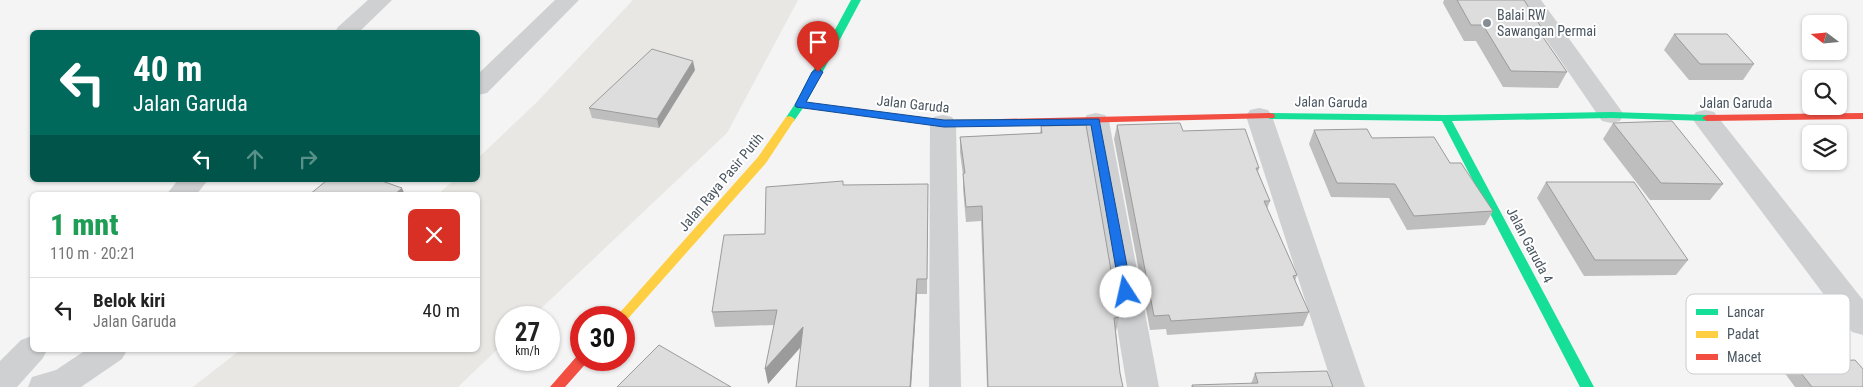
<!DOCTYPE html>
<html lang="id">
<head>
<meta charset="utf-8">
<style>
	:root { --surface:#fff; --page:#f6f6f6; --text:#222; --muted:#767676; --line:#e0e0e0 }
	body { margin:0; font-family:"Roboto Condensed",sans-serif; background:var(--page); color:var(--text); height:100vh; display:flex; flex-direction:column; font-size:19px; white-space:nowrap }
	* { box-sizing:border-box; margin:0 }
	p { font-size:16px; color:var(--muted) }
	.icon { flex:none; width:28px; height:28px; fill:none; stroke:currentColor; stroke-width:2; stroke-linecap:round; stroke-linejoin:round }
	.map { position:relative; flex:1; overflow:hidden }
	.details { position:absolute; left:30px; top:192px; width:450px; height:160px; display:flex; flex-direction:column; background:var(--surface); border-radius:8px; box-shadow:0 1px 4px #0004 }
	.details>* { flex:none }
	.guide { position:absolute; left:30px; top:30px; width:450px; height:152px; border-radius:8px; box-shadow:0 1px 4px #0004; background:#00695c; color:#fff; overflow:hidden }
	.needle { width:32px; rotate:286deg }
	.controls { position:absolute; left:1802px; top:15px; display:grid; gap:10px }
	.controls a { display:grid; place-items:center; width:45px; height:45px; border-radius:8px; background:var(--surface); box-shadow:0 1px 4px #0004; font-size:25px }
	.speed { position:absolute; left:495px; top:306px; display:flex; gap:10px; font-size:25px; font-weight:700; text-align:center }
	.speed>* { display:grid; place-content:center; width:65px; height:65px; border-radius:50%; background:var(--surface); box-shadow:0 1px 4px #0004; line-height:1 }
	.speed small { font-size:12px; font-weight:400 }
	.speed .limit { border:8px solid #d22; background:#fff; color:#111 }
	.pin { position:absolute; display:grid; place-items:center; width:42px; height:42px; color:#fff; margin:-51px -21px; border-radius:50% 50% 50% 0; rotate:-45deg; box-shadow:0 0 5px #0007 }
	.pin .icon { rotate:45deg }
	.me { position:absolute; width:55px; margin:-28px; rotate:350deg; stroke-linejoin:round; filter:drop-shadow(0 0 4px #0008) }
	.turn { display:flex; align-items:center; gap:18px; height:105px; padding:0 20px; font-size:22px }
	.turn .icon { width:65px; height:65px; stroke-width:2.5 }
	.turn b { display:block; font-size:35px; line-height:42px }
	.lanes { display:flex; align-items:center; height:48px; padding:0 20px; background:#0003; justify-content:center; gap:25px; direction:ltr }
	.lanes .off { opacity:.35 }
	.round { display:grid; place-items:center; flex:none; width:52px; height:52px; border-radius:8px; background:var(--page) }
	.headline { display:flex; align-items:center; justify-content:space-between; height:85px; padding:0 20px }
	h1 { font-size:30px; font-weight:800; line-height:38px; color:#1e9e55 }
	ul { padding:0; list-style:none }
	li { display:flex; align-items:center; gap:15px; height:65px; padding:0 20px; border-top:1px solid var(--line) }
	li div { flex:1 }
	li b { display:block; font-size:19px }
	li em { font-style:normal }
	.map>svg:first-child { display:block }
</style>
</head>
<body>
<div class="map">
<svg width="1863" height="387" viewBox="0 0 1863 387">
	<rect width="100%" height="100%" fill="#f4f4f4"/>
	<polygon fill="#e8e7e3" points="633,0 798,0 727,133 532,317 506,318 506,341 458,387 193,387 240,350 478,350 478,195 437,195 454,180 478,180 478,158 537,102"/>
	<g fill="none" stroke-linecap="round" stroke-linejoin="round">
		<g fill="#ced0d2" fill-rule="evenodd">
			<polygon points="368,0 392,0 359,32 335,32 338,27"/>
			<polygon points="555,0 579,0 487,93 478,95 478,74"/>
			<polygon points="1519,0 1541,0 1620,109 1624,115 1620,121 1611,123 1602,121"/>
			<polygon points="1259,108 1268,110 1272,116 1365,387 1333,387 1246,116 1250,110"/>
			<polygon points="1705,110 1714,112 1863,300 1863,335 1852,332 1696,124 1692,118 1696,112"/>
			<polygon points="1096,113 1105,115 1109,121 1159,387 1127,387 1083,121 1087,115"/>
			<polygon points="943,115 952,117 956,123 961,387 929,387 930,123 934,117"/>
			<polygon points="178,180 208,180 196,195 166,195"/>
			<polygon points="32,336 32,350 47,350 43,358 17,387 0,387 0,361 21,340"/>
			<polygon points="86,350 127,350 122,359 81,387 28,387 32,377 56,370"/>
		</g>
		<g fill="#16e098" fill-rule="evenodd">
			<polygon points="851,0 861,0 805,105 794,121 786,121 785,119 795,104"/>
			<polygon points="1611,112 1707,115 1712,118 1707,121 1611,118 1452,121 1594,387 1580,387 1442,121 1270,119 1265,116 1270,113 1445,115"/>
		</g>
		<g fill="#ffcf43" fill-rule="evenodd">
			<polygon points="800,102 943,120 1001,119 1006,122 1001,125 943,126 796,107 795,105"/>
			<polygon points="790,116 795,119 766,163 625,322 624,322 624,318 615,318 758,157 786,117"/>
		</g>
		<g fill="#f24e42" fill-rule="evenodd">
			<polygon points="1270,113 1274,114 1275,116 1274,118 1001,125 996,122 1001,119"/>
			<polygon points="1863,113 1863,119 1707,121 1702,118 1707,115"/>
			<polygon points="581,355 581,360 589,360 565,387 550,387 577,356"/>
		</g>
	</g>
	<g fill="#bebebf">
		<polygon points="1444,0 1524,0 1541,27 1539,31 1567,72 1558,88 1503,87 1476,41 1464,41 1443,3"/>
		<polygon points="1674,34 1754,64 1743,80 1689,80 1664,50"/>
		<polygon points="695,70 659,128 592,118 589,108"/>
		<polygon points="1613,123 1723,184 1710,200 1650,200 1603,139"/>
		<polygon points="1117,125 1183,131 1259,168 1258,172 1270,201 1267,209 1297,275 1295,281 1309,312 1303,326 1167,335 1166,329 1150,330 1114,139"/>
		<polygon points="1041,126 1119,317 1116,332 1120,373 1123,387 987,387 981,221 966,222 963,189 963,176 960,152 960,137 1040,133"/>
		<polygon points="1314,130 1372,138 1450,163 1493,211 1485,225 1407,230 1389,198 1331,197 1309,144"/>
		<polygon points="1546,182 1688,260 1676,275 1584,276 1537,198"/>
		<polygon points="928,184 927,294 917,294 911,387 796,387 801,347 768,384 774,325 715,327 712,312 765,234"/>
		<polygon points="1793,363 1863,387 1795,387 1784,372"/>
		<polygon points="1255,373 1333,387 1191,387 1192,385 1251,384"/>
	</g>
	<g fill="#9b9b9b">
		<polygon points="693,61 695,70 659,128 657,119"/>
		<polygon points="402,188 405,195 394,195"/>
		<polygon points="917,279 917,294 911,387 910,387"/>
		<polygon points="803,327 805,342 768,384 765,369"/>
	</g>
	<g fill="#ddddde" stroke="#9b9b9b">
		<polygon points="1457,0 1524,0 1541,27 1536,27 1567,72 1511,71 1483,25 1471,25"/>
		<polygon points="1674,34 1727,34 1754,64 1700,64"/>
		<polygon points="652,49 693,61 657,119 589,108"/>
		<polygon points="1672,121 1723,184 1661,183 1613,123"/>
		<polygon points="1180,123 1183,131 1245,129 1259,168 1256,168 1270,201 1264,201 1297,275 1293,276 1309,312 1171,321 1169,315 1154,316 1117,125"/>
		<polygon points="1086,125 1119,317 1114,318 1120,373 1123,387 988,387 982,206 966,207 963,174 965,173 960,137 1042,133 1041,126"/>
		<polygon points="1367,129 1372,138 1434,137 1450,163 1461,163 1493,211 1414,216 1395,184 1337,183 1314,130"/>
		<polygon points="334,180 379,180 402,188 394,195 309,195 326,181"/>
		<polygon points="843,181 843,185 928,184 927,279 917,279 910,387 796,387 803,327 765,369 777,310 712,312 724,235 765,234 766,187"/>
		<polygon points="1546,182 1634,182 1688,260 1595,260"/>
		<polygon points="659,345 731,387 617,387"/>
		<polygon points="1855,360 1863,369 1863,387 1812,387 1793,363"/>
		<polygon points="1327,371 1333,387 1193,387 1192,385 1258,383 1255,373"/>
	</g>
	<polygon fill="#1a73e8" stroke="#114b97" points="818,68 823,72 806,102 944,120 1099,119 1132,292 1130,296 1121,296 1120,292 1091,125 944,127 796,107 795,105 812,72"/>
	<circle fill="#868d94" stroke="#fff" stroke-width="2" cx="1487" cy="23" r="5"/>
	<g text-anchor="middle" stroke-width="4" stroke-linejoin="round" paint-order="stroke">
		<g font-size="14" fill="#4a5661" stroke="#fff" text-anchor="start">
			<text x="1497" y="20">Balai RW<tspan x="1497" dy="16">Sawangan Permai</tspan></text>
		</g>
		<g font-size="14" fill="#4a5661" stroke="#fff">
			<text transform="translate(1331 102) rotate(1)" y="5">Jalan Garuda</text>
			<text x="1736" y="108">Jalan Garuda</text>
			<text transform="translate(913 104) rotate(6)" y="5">Jalan Garuda</text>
			<text transform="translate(721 182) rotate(-50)" y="5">Jalan Raya Pasir Putih</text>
			<text transform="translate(1530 245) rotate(62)" y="5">Jalan Garuda 4</text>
		</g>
	</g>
	<rect x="1686" y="294" width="164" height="80" rx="8" fill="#fff" stroke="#c9ccd0" stroke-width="1"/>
	<rect x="1696" y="309" width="22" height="6" fill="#16e098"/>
	<rect x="1696" y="331" width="22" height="7" fill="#ffcf43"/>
	<rect x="1696" y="354" width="22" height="6" fill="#f24e42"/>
	<g font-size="14" fill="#4a5661">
		<text x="1727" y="317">Lancar</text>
		<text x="1727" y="339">Padat</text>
		<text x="1727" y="362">Macet</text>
	</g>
</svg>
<div class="controls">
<a><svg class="needle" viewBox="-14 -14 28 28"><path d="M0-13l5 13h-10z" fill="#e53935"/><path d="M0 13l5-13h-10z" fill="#767676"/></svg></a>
<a><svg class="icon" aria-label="search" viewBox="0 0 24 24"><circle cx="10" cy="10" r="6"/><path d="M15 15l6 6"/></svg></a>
<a><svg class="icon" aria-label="layers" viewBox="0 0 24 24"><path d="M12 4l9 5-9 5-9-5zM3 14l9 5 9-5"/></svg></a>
</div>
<div class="speed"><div>27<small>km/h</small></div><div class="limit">30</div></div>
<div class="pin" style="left:818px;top:72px;background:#d93025"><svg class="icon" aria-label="arrive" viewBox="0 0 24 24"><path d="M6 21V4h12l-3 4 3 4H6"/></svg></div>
<svg class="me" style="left:1126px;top:292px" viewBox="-20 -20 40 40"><circle r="19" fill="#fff"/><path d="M0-13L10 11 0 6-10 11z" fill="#1a73e8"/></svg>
<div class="guide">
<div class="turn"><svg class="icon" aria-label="left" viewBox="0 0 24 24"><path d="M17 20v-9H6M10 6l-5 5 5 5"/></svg><div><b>40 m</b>Jalan Garuda</div></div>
<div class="lanes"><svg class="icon" aria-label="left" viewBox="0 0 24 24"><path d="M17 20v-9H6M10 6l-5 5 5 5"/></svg><svg class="icon off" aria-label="ahead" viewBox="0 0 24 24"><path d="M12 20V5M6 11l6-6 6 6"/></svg><svg class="icon off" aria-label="right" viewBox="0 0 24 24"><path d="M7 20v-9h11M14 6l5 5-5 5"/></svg></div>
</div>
<section class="details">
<div class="headline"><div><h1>1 mnt</h1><p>110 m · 20:21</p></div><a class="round" style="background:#d93025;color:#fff"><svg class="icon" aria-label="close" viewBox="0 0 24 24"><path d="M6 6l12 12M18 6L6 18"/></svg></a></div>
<ul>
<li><svg class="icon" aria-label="left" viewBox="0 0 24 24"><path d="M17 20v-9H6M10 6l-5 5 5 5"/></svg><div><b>Belok kiri</b><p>Jalan Garuda</p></div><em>40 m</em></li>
</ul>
</section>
</div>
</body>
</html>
